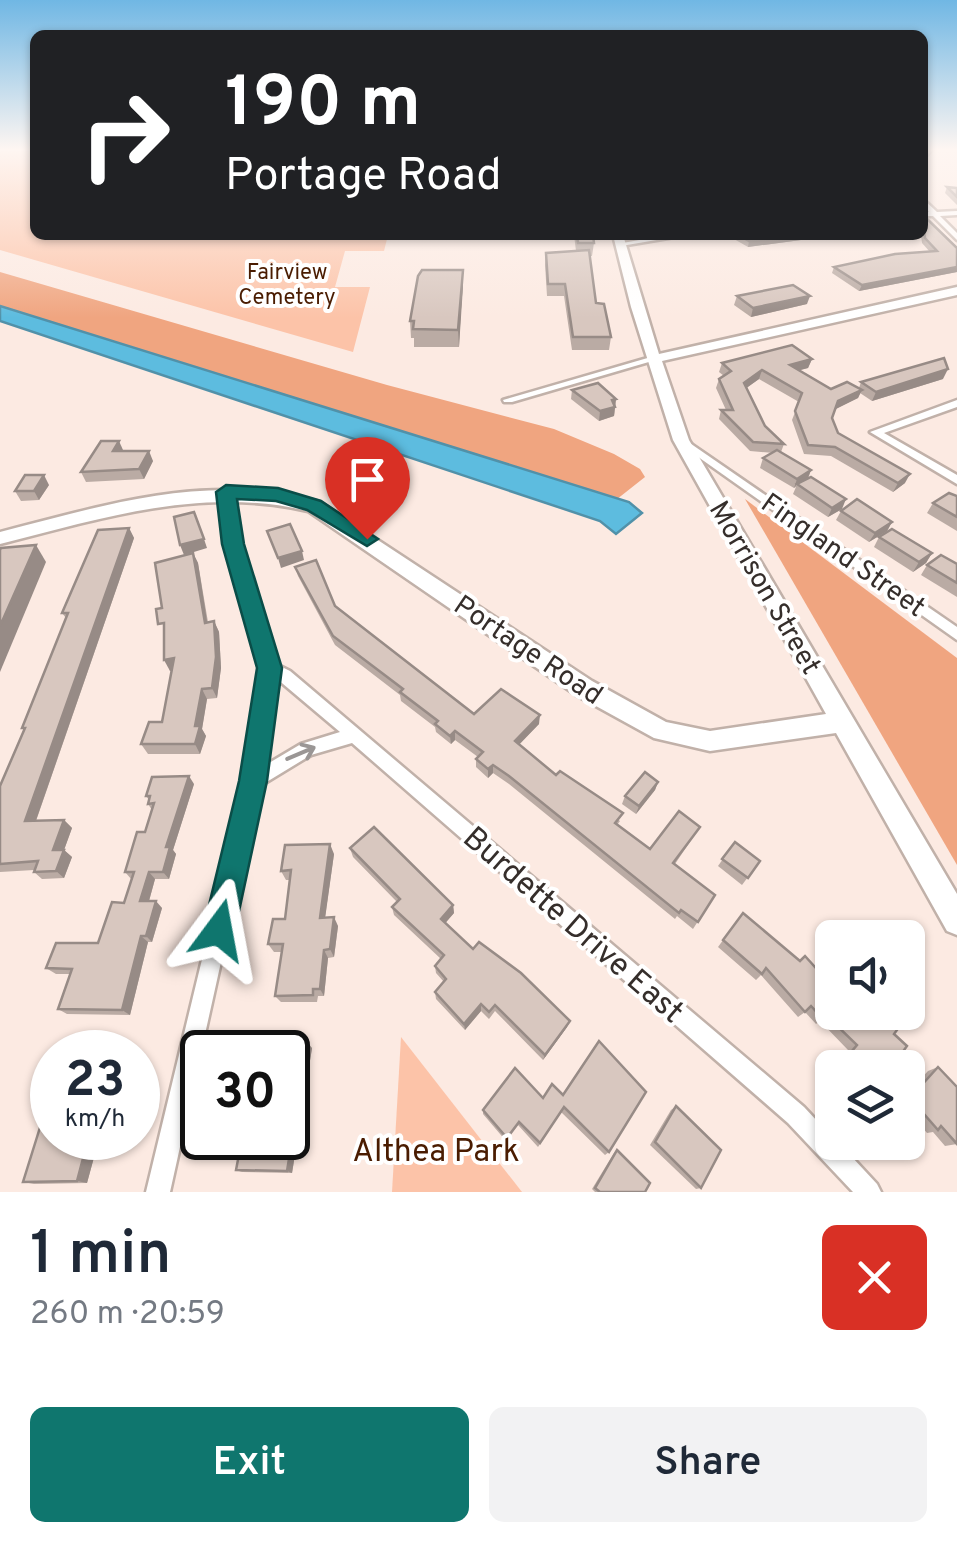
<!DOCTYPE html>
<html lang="en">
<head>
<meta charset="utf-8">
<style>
	:root { --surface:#fff; --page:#f2f2f3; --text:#1f2937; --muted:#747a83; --accent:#0f766e }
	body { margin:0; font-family:Overpass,sans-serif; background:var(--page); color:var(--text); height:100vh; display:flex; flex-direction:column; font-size:38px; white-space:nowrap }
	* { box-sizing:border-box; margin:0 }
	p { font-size:32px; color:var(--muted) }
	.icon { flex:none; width:55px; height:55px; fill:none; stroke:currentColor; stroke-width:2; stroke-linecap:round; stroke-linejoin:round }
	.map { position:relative; height:1192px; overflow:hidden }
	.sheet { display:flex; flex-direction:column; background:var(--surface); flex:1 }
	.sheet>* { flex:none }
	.guide { position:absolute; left:30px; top:30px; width:898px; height:210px; border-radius:15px; box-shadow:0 2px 8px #0004; background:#202124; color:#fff; overflow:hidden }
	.controls { position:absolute; left:815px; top:920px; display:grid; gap:20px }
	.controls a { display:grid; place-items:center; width:110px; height:110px; border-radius:15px; background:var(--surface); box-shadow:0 2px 8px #0004; font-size:50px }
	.speed { position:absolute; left:30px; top:1030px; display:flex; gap:20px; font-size:50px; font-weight:700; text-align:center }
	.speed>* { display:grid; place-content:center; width:130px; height:130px; border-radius:50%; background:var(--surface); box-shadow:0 2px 8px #0004; line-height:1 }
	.speed small { font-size:25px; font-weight:400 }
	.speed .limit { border:5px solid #111; border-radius:15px; background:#fff; color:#111 }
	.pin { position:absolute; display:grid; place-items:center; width:85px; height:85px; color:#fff; margin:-102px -42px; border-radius:50% 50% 50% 0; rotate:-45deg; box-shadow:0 0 10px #0007 }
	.pin .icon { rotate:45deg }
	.me { position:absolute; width:110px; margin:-55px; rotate:13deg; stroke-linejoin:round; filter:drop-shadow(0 0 8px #0008) }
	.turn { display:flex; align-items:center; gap:35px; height:210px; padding:0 30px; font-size:45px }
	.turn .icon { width:130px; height:130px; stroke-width:2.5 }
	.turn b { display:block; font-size:70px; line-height:85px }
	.round { display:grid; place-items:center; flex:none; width:105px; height:105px; border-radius:15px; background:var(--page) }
	.head { display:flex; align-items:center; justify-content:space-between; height:170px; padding:0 30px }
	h1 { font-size:60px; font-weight:600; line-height:75px }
	.action { display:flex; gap:20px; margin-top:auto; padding:20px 30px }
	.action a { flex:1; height:115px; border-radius:15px; background:var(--accent); color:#fff; font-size:40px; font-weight:600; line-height:115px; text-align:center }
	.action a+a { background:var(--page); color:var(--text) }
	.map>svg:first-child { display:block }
</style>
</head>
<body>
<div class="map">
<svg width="957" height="1192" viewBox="0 0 957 1192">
	<rect width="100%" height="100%" fill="#fceae2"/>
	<g fill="#fcc3a8">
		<polygon points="0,151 35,151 35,235 388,235 384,251 345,251 335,287 370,287 353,352 0,250"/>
		<polygon points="401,1037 522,1192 392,1192"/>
	</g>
	<g fill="#f0a580">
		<polygon points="0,272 387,385 554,429 614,454 640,469 645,477 607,507 0,309"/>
		<polygon points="745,499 957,658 957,865"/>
	</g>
	<polygon fill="#5dbcdf" stroke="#5191a9" stroke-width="2.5" points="0,306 629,502 642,513 616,534 600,521 0,321"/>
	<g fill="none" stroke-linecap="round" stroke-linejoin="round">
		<defs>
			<g id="street">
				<polygon points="922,198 937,212 957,211 957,215 940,216 957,233 957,240 933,216 925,216 925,212 929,212 922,205"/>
				<polygon points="667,235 686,235 621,246 617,244"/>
				<polygon points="651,357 659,359 512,402 504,402 503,400"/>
				<polygon points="957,400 957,407 884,433 957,475 957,484 870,432"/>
				<polygon points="681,437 957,627 957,640 677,442 675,440"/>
				<path d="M226,488L232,492L239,544L276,664L290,671L804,1107L832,1137V1142H838L877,1184L881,1192H853L788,1123L352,743L311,755L260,786L170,1192H146L245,781L263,668L227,544L220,492ZM276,678L340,732L301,744L264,766Z"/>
			</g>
			<path id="secondary" d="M613,235H623L659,354L957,287V295L662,361L689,440L957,894V935L947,931L836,733L710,751L654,738L576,695L308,511C202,486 103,518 0,544V532C109,504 208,472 320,502L592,681L666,722L710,731L826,714L673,440L631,307Z"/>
		</defs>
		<use href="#street" stroke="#c1b1a9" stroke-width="5"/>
		<use href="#secondary" stroke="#c1b1a9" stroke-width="5"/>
		<use href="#street" fill="#fff" fill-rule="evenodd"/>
		<use href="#secondary" fill="#fff" fill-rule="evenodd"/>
	</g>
	<g fill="#baaba4">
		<polygon points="947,187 957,188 957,205 945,193"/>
		<polygon points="922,214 957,248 957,272 859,291 832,273 834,267 930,252 922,243 921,235 922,235"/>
		<polygon points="574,235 593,235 594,243 592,256 590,256 596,303 611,337 609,350 572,350 564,296 547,296 545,265 546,253 576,251"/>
		<polygon points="727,235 838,235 748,247"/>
		<polygon points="463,270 459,347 414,347 414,338 411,338 410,321"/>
		<polygon points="737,296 807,304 751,317 734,305"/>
		<polygon points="812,359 808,368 799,370 831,389 859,388 861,382 943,379 872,401 860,393 858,398 835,409 832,418 838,433 905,483 893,492 831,456 804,454 792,420 799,402 759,379 746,388 765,426 784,444 781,452 811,470 808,479 842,509 828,517 793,494 796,487 794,488 760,468 763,458 774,453 750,451 719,419 721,410 726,410 716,388 719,379 724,376 719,372 722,363"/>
		<polygon points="572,390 616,399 614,416 599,421 571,399"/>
		<polygon points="123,450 153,461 144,479 86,482 81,472"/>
		<polygon points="49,485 39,500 21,501 15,491"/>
		<polygon points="957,496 957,531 927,513 933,503"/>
		<polygon points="841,511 892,522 887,531 869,542 836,520"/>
		<polygon points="129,528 134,538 36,821 64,820 72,828 64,850 72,857 64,878 42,879 34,872 34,870 0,872 0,786 24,730 22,728 66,618 62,613"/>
		<polygon points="879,537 932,553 926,563 913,572 874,547"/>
		<polygon points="193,553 198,563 208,622 214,621 219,632 221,668 217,698 207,699 202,729 206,736 200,754 148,754 141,744 162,722 172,670 170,671 164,635 162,608"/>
		<polygon points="957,564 957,597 921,575 927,565"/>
		<polygon points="295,567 335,606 474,714 539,724 519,744 556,775 620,821 617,825 650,849 700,827 675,864 715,895 693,929 677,916 675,919 509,784 493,773 488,778 476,767 476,759 478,757 455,740 451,744 436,732 435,727 401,701 400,695 335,645 298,576"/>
		<polygon points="658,782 655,790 636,814 622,804 625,796"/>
		<polygon points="194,784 173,850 176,854 169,879 155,879 149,901 162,908 152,942 148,942 130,1015 67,1014 58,1009 70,974 56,974 46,968 98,943 124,903 132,880 125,872 145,832 152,810 148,804 149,800 146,796"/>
		<polygon points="735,842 760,861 742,885 718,866"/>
		<polygon points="350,848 453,905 454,913 445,923 473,949 567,1027 543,1060 495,1011 489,1019 481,1011 465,1030 436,999 435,992 444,982 436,973 435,966 441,959 394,915 392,907 397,902 353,857"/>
		<polygon points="334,854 325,917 338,926 334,957 328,958 324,996 318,996 317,1002 281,1002 275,996 282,952 274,952 268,944 285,919 290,880 286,880 281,871"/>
		<polygon points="743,913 832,1012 894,1034 891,1068 855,1068 843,1056 848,1050 820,1021 816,1024 805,1012 798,1017 761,975 756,980 718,947"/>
		<polygon points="312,1048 292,1173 242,1172 236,1170 250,1144"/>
		<polygon points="938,1067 957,1144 945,1146 933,1132 927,1133 908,1110 908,1093 928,1071"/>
		<polygon points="552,1084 609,1152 605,1155 561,1112 538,1147 518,1125 506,1141 483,1114 483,1110 543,1098"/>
		<polygon points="676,1106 701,1188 696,1189 650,1145 671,1110"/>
		<polygon points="52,1138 104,1138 100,1150 96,1150 87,1183 34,1184 23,1182"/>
		<polygon points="617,1150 645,1192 595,1192 592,1189 614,1153"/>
	</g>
	<g fill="#978b86">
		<polygon points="798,235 838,235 748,247 749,241"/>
		<polygon points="957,267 957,272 859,291 862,285"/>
		<polygon points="463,270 463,287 459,347 458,330"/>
		<polygon points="810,296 807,304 751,317 753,308"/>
		<polygon points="812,359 808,368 786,374 790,365"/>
		<polygon points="948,369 943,379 872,401 876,392"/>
		<polygon points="762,370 759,379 741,392 744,383"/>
		<polygon points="862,390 858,398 834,410 838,401"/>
		<polygon points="616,399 614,416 599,421 600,411 612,400"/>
		<polygon points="119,441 123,450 117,460 113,451"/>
		<polygon points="149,451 153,461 144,479 139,469"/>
		<polygon points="811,470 807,480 797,484 794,488 797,479"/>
		<polygon points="910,474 905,483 893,492 898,483"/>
		<polygon points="44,475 49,485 39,500 34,491"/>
		<polygon points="846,499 842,509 828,517 832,508"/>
		<polygon points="198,521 207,548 184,555 180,545"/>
		<polygon points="892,522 887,531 869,542 875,533"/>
		<polygon points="129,528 134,538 33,829 25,821"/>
		<polygon points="36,545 46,562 0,672 0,626"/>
		<polygon points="302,551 304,560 281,568 278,558"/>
		<polygon points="193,553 198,563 209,634 205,623"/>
		<polygon points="932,553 926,563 913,572 919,562"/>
		<polygon points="214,621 219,632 221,668 217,698 212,688"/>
		<polygon points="174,658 179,669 170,671 164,660"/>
		<polygon points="202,689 207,699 202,729 206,736 200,754 195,744 195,726"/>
		<polygon points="540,715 539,724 515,749 515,741"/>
		<polygon points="455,731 455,740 451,744 450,736"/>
		<polygon points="493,765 493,773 488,778 488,769"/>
		<polygon points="189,776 194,784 173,850 176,854 169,879 163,872 166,847"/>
		<polygon points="658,782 655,790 636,814 639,806"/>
		<polygon points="64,820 72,828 64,850 72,857 64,878 56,871 53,850"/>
		<polygon points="330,844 334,854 324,926 320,918"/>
		<polygon points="149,872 155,879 147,908 140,901"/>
		<polygon points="156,901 162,908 152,942 146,936"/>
		<polygon points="453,905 454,913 442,927 441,919"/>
		<polygon points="334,917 338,926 334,957 330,949"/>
		<polygon points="141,936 148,942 130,1015 122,1010"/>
		<polygon points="324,950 328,958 324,996 320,989"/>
		<polygon points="481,1004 481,1011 465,1030 464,1024"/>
		<polygon points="570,1021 567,1027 543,1060 545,1055"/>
		<polygon points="308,1043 312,1048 292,1173 287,1171"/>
		<polygon points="94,1138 104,1138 100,1150 91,1147"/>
		<polygon points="86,1147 96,1150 87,1183 77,1181"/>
	</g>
	<g fill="#d8c7bf" stroke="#978b86" stroke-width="2.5">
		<polygon points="922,151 932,151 924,160 922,159"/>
		<polygon points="947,187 957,188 957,197"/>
		<polygon points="922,214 957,248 957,267 862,285 834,267 895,254 937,251 925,238"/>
		<polygon points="577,235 593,235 594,243 578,243"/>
		<polygon points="738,235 798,235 749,241"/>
		<polygon points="589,250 596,303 604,304 611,337 573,337 565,284 548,284 546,253"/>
		<polygon points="422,270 463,270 458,330 413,329 414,321 410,321 418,276"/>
		<polygon points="793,285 810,296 753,308 737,296"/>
		<polygon points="792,345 812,359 790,365 831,389 847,382 862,390 838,401 832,418 838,433 910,474 898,483 835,447 808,445 795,411 802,393 762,370 744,383 765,426 784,444 753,442 721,410 733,410 719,379 731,371 722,363"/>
		<polygon points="944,358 948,369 876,392 861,382"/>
		<polygon points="598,383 616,399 612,400 615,407 600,411 572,390"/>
		<polygon points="101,441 119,441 113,451 149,451 139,469 81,472"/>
		<polygon points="777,450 811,470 797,479 763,458"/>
		<polygon points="25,475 44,475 34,491 15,491"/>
		<polygon points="811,477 846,499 832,508 797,484"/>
		<polygon points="949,493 957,496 957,517 933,503"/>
		<polygon points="857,499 892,522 875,533 841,511"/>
		<polygon points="194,512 204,539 180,545 174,517"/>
		<polygon points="290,524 302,551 278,558 267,531"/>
		<polygon points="129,528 25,821 64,820 53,850 64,850 56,871 34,872 38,861 0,864 0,786 25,728 22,728 68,613 62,613 98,530"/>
		<polygon points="892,529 932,553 919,562 879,537"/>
		<polygon points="36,545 0,626 0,550 1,548"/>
		<polygon points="193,553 205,623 214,621 216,657 212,688 202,689 195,726 200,726 195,744 141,744 149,722 162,722 174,658 164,660 164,623 158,624 156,609 162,608 155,563"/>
		<polygon points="941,555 957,564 957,583 927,565"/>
		<polygon points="316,560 335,606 474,714 501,689 540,715 515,741 556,775 560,771 623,813 615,823 650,849 679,811 700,827 673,863 715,895 698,922 681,910 679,913 509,776 493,765 488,769 476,759 483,752 455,731 450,736 435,724 438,721 400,692 403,689 333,636 295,567"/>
		<polygon points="645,772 658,782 639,806 625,796"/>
		<polygon points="189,776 166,847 170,847 163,872 149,872 140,901 156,901 146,936 141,936 122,1010 58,1009 72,969 46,968 56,943 98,943 112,902 124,903 134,872 125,872 137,832 145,832 154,803 148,804 150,796 146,796 152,777"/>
		<polygon points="374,827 453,905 441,919 473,949 479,942 521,973 570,1021 545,1055 495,1005 489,1012 481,1004 464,1024 435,992 446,979 435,966 444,955 392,907 400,899 350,848"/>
		<polygon points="735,842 760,861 748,878 722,859"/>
		<polygon points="330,844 320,918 334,917 330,949 324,950 320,989 313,989 313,995 275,996 283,944 268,944 273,919 285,919 291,870 281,871 285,845"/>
		<polygon points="743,913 800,961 805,956 832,986 832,1012 898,1012 905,1019 894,1034 907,1046 891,1068 877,1068 873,1064 871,1068 868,1068 852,1051 857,1045 827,1016 823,1019 811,1006 805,1012 766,968 762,974 723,940"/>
		<polygon points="599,1041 646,1092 609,1152 564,1107 540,1143 519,1122 507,1138 483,1110 515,1068 543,1098 552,1084 563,1095"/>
		<polygon points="308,1043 287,1171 236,1170 241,1144 250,1144 252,1138 288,1138 288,1052 257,1052 258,1044"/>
		<polygon points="113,1047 112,1052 64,1052 66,1048"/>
		<polygon points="938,1067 957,1087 957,1144 941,1126 938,1130 910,1098"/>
		<polygon points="52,1089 52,1138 94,1138 91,1147 86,1147 77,1181 23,1182"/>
		<polygon points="676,1106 721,1150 701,1188 655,1142"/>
		<polygon points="617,1150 650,1183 645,1192 600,1192 595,1188"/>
	</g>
	<defs><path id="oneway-shaft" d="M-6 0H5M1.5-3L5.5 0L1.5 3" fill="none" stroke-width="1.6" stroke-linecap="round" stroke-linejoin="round" transform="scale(2.5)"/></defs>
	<use stroke="#9a9695" href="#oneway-shaft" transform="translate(301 753) rotate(-23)"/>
	<linearGradient id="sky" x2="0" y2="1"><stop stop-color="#70b7e4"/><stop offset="0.47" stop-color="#fef6f2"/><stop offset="1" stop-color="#fef6f2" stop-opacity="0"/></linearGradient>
	<rect width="957" height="318" fill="url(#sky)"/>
	<polygon fill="#0f766e" stroke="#0a4d48" stroke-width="2.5" points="226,485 278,488 321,501 378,539 367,546 307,510 276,501 237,499 244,544 282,668 267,781 235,930 230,942 219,947 207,942 203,930 239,781 257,668 222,544 216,492"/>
	<g text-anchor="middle" stroke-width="8" stroke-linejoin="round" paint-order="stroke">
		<g font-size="22" fill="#4a1c01" stroke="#fff">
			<text x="287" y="279">Fairview<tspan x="287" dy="25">Cemetery</tspan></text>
		</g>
		<g font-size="28" fill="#352e2b" stroke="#fff">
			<text transform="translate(844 554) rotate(35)" y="10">Fingland Street</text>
			<text transform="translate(766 587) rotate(60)" y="10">Morrison Street</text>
			<text transform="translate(529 649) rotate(34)" y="10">Portage Road</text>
		</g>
		<g font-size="32" fill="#352e2b" stroke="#fff">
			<text transform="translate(574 924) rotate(41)" y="11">Burdette Drive East</text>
		</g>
		<g font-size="32" fill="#4a1c01" stroke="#fff">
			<text x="436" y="1161">Althea Park</text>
		</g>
	</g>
</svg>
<div class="controls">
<a><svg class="icon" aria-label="sound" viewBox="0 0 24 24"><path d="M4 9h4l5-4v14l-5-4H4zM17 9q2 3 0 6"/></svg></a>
<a><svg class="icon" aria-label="layers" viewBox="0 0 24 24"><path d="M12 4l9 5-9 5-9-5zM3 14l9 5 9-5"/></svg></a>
</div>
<div class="speed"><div>23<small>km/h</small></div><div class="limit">30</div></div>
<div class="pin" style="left:367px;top:539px;background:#d93025"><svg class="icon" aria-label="arrive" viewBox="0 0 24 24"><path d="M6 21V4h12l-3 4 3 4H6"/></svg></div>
<svg class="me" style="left:219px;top:930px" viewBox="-20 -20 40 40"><path d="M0-17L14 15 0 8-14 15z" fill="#0f766e" stroke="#fff" stroke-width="4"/></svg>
<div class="guide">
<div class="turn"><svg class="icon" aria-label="right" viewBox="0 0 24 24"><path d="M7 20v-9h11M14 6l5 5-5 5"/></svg><div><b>190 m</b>Portage Road</div></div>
</div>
</div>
<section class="sheet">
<div class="head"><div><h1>1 min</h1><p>260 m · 20:59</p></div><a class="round" style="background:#d93025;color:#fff"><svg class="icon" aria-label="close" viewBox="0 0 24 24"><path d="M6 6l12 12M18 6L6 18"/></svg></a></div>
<div class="action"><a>Exit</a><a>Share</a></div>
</section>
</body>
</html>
